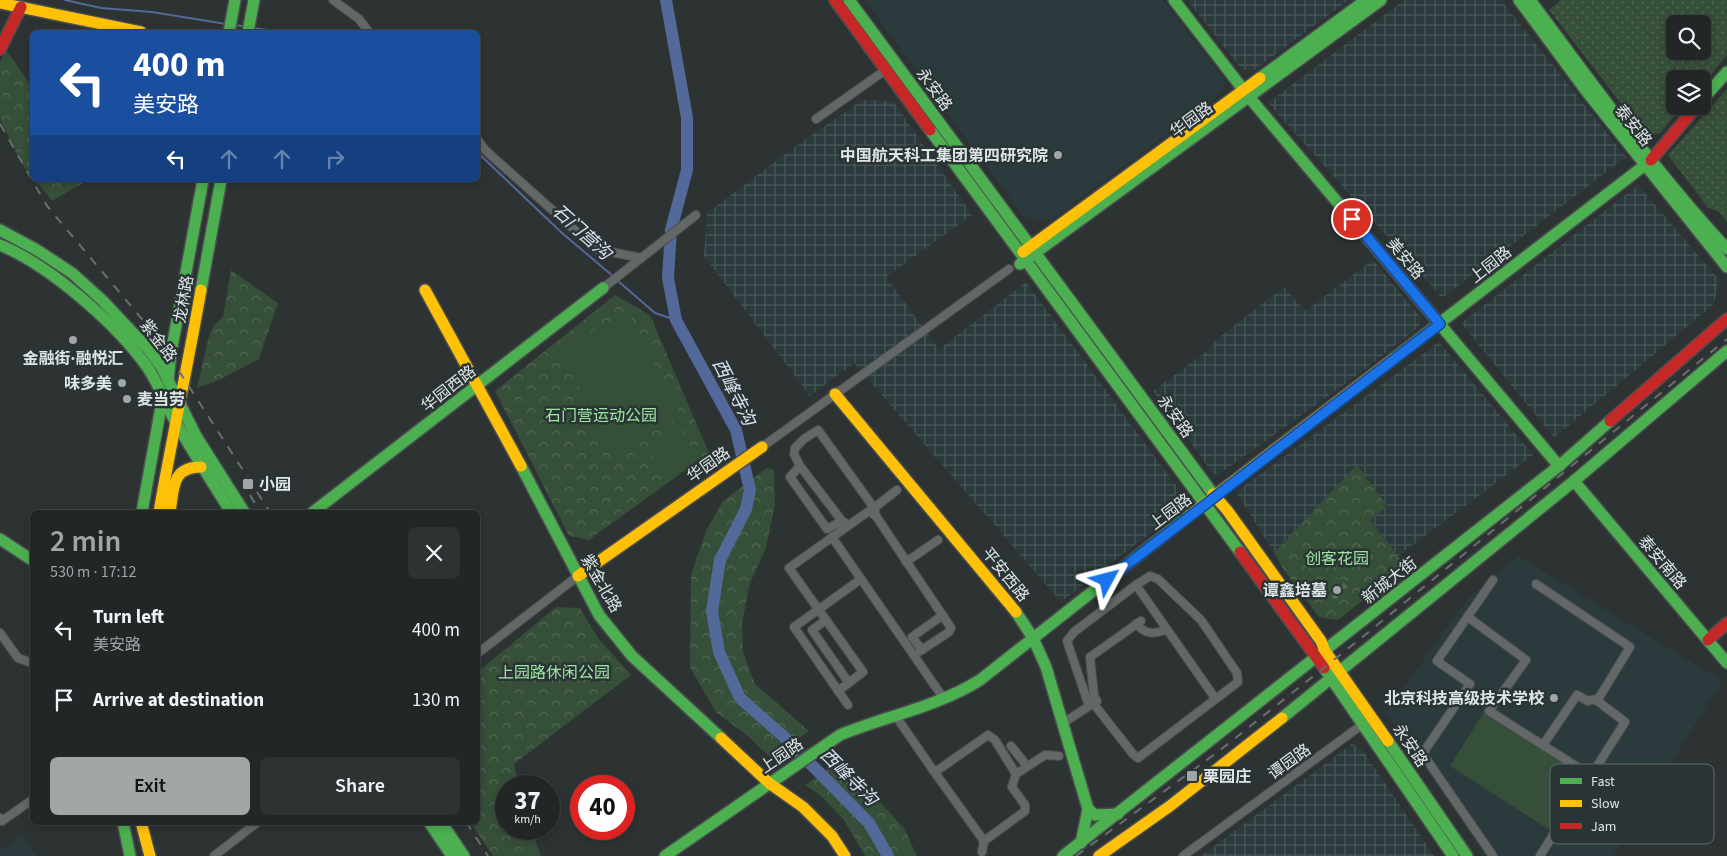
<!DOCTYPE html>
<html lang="en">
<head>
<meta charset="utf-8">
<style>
	:root { --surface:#222626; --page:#2e3232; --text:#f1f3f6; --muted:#a2a5a7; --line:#3f4343; --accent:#a1a6a7 }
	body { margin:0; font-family:"Source Sans 3","Noto Sans SC",sans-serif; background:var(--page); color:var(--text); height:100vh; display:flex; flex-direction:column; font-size:19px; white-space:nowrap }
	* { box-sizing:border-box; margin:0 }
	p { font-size:16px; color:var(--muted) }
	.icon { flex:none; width:28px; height:28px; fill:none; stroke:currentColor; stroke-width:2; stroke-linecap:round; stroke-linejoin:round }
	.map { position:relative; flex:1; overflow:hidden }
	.sheet { position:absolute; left:30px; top:510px; width:450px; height:315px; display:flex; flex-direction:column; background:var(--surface); border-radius:8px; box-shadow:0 2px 8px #0003,0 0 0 1px var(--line) }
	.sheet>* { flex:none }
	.top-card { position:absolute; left:30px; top:30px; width:450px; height:152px; border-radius:8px; box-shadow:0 2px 8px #0003,0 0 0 1px var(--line); background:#1a4fa0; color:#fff; overflow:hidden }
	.buttons { position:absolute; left:1666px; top:15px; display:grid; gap:10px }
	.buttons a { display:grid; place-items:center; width:45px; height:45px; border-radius:8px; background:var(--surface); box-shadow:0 2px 8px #0003,0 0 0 1px var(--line); font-size:25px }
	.speed { position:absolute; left:495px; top:775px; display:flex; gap:10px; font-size:25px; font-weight:700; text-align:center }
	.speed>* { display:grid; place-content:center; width:65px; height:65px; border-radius:50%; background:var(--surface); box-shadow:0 2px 8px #0003,0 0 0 1px var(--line); line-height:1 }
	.speed small { font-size:12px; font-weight:400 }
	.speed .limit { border:8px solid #d22; background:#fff; color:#111 }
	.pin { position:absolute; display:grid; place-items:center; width:42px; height:42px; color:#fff; margin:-21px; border:2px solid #fff; border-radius:50%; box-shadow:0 1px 5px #0007 }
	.me { position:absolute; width:55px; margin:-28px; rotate:52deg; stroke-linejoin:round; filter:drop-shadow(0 0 4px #0008) }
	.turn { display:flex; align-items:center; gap:18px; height:105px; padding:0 20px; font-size:22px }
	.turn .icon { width:65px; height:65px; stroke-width:2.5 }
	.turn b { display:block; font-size:35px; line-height:42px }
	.lanes { display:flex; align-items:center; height:48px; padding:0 20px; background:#0003; justify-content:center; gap:25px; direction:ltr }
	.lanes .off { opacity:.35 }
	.round { display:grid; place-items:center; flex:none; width:52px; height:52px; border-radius:8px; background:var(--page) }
	.headline { display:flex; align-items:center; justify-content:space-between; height:85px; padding:0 20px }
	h1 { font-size:30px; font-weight:600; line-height:38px; color:var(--accent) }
	.action { display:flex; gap:10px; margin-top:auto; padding:10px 20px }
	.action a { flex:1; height:58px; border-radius:8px; background:var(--accent); color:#111; font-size:20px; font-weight:600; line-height:58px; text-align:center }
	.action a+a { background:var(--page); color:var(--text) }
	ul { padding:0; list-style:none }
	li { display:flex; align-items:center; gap:15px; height:70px; padding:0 20px }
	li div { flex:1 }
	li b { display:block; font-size:19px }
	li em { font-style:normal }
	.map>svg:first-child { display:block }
</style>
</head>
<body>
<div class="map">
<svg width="1727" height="856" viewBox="0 0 1727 856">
	<defs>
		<pattern id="industrial-grid" width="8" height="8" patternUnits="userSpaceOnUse" patternTransform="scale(1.25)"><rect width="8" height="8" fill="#2b3b3d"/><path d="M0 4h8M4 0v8" fill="none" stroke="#495759"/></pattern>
		<pattern id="grass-dots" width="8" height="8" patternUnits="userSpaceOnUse" patternTransform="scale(1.25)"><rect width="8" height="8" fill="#364f38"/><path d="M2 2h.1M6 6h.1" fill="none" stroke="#536855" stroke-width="1.8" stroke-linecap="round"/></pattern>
		<pattern id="forest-crowns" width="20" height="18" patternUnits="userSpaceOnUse" patternTransform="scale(1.25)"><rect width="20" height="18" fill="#364f38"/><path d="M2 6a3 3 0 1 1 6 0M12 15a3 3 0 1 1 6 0" fill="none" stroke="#536855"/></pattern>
		<pattern id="cemetery-stones" width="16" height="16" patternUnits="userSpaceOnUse" patternTransform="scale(1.25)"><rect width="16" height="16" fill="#364f38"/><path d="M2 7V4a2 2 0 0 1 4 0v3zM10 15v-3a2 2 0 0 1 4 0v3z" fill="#536855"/></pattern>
	</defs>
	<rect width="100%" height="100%" fill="#2d3233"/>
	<g fill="#2b3b3d">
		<polygon points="865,0 1163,0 1226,83 1219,95 1055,217 1044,221 1036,222 1023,216"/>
		<polygon points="1518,556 1722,681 1613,856 1485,856 1396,725 1395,725 1385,714 1467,599"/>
		<polygon points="22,835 37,856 0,856 0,851"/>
	</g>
	<g fill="url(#industrial-grid)">
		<polygon points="1187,0 1349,0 1254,70 1242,70"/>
		<polygon points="1404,0 1501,0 1626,157 1442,298 1268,103"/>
		<polygon points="862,100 893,101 972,215 886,277 939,349 1026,282 1189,503 1061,602 854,363 810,396 704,256 707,213 792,149"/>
		<polygon points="1638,185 1719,280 1714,304 1554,438 1461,323"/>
		<polygon points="1373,260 1422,319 1419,327 1352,379 1218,475 1213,474 1153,391 1214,346 1212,343 1284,287 1305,311"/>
		<polygon points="1439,342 1533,455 1398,556 1370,520 1387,506 1357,466 1274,553 1236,492"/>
		<polygon points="1352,744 1362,749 1434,856 1201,856"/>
	</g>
	<g fill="url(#grass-dots)" fill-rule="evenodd">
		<path d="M1561,0H1727V55L1703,84L1702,79H1675V106H1683L1660,133L1646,136L1549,10ZM1675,24H1702V51H1675Z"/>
		<polygon points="1727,89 1727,222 1719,212 1707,207 1668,155"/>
	</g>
	<g fill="url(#forest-crowns)">
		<polygon points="6,50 32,87 32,177 21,163 0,119 0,62"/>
		<polygon points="35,180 88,180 52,201"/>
		<polygon points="231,270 278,303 259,359 219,380 197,388 208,340 213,326 223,317"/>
		<polygon points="615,295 650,315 709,453 589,540 569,536 495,391"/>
		<polygon points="1357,465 1387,506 1370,520 1406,566 1338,620 1319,617 1284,570 1274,553"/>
		<polygon points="767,468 774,470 775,505 766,548 750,583 742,623 743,652 755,684 809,731 771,758 749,737 716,712 690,668 691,575 706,531 723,501"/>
		<polygon points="556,607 580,608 598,638 631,675 514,764 519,786 506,786 506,829 531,829 541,856 493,856 471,823 478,822 478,672"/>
		<polygon points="836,764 878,800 904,828 917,856 865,856 844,820 820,795 805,785"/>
	</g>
	<polygon fill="url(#cemetery-stones)" points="1338,576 1351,591 1331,609 1318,595"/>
	<g fill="#364f38">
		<polygon points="629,313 681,418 611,452 560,347"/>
		<polygon points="682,430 697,459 663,476 649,447"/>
		<polygon points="1484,712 1582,775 1548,829 1450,766"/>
	</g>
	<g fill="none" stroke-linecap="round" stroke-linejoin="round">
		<g stroke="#526999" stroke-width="2">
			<polyline points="65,0 101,8 152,12 226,24"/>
			<polyline points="236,25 246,27"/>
			<polyline points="253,28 283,32"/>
			<polyline points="478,153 562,233 614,277"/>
			<polyline points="618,281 655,313 676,320"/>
		</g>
		<polyline stroke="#526999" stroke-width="12" points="666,0 687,118 687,170 671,230 668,278 676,320 736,430 750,490 746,509 720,560 712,611 719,652 740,698 782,735 869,823 888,856"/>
		<defs>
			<g id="street">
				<polyline points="333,0 359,19 369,32"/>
				<polyline points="816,119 887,69"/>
				<polyline points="478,140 485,150 596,249 641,258"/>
				<polyline points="603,288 696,215"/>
				<polyline points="762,447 1009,269"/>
				<polyline points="800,466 794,454 795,448 804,439 818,430 874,508 876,516"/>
				<polyline points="874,508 897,490"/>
				<polyline points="842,521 800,466 790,477 827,529 842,521 849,525"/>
				<polyline points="832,537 944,699"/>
				<polyline points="906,562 938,540"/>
				<polyline points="1536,584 1630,647 1597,701"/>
				<polyline points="1468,617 1526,660 1489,711 1590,775"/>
				<polyline points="826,620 812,630 849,683"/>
				<path d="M1136,624C1147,635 1152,634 1166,630"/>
				<polyline points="0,633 18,658 32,663"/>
				<polyline points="922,650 912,637 943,615"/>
				<polyline points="478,653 578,576"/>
				<polyline points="838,691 863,672 789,568 869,511 876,516 951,628 949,632 914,655"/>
				<polyline points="1093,703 1133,754 1138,758 1238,682 1237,673 1201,620 1158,579 1150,576 1136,585"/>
				<polyline points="848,705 794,627 861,579"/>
				<polyline points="1089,706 1067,641 1074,632 1136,585 1215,698"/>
				<polyline points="895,715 933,770 938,770 988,735 995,740 1016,774 1045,755 1059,756"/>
				<polyline points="1063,723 1097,701 1094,696 1090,657 1141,621"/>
				<polyline points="1011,746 1027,766"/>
				<polyline points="933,770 984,841 1025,811 1025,805 1012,787 1016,774"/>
				<polyline points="0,818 2,821 32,800"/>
				<polyline points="982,852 984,841"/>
				<polyline points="214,856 258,822"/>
				<polyline points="1183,856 1363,724"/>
				<polyline points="1493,856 1425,757 1425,750 1470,684 1437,661 1493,580"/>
				<polyline points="1540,856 1625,722 1595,699 1588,701 1577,695 1543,745"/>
			</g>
			<g id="fast">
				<polyline points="849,0 1213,494"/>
				<polyline points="1174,0 1249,97 1559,466"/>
				<polyline points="1519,0 1587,92 1727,267"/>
				<path d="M1530,0C1593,85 1655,171 1727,249"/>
				<polyline points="229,32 235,0"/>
				<polyline points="248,32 254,0"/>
				<polyline points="1260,78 1366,0"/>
				<polyline points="1702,100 1727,72"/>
				<polyline points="930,130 1240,552"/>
				<polyline points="0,230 37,250 72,273 103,301 148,349 162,368 196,436 244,512"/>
				<path d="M0,245C49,265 114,322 145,364C158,381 165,403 175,421C193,452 212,482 231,512"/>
				<polyline points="1020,264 1381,0"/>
				<polyline points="201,290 221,180"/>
				<polyline points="1393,359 1645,165"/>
				<polyline points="168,381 171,353 203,180"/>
				<polyline points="521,466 599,615 632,656 721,738"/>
				<polyline points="1574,481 1727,663"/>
				<polyline points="142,512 163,396"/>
				<polyline points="313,512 603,288"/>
				<polyline points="0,539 32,560"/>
				<polyline points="1016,612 1033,638 1046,667 1088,809"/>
				<polyline points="1324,668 1453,856"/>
				<polyline points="1282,718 1574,481 1727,351"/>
				<polyline points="1388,741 1467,856"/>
				<polyline points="123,822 130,856"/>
				<polyline points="429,822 452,856"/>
				<polyline points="441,822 464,856"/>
				<polyline points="1081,843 1088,809 1095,815 1118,814"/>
				<path d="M665,856L840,735C886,716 937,707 980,680L1191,514"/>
				<polyline points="1063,856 1559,466 1610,421"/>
			</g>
			<g id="slow">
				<polyline points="0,3 141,32"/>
				<polyline points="1023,252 1260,78"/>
				<polyline points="425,290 521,466"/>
				<polyline points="835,394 1016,612"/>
				<polyline points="1213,494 1227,510 1321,641 1325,651 1388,741"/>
				<path d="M159,512C172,438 188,364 201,290"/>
				<path d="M170,512C174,489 171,467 201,467"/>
				<polyline points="1191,514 1393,359"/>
				<polyline points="578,576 762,447"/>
				<polyline points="721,738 769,783 803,807 832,836 845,856"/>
				<polyline points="141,822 150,856"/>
				<polyline points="1099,856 1170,806 1282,718"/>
			</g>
			<g id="jam">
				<polyline points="835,0 930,130"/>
				<polyline points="0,49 21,7"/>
				<polyline points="1651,160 1697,106"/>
				<polyline points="1610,421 1727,319"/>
				<polyline points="1240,552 1324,668"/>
				<polyline points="1708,640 1727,623"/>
			</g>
		</defs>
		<use href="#street" stroke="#4a4e4f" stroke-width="10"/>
		<use href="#fast" stroke="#4a4e4f" stroke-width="14"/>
		<use href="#slow" stroke="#4a4e4f" stroke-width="14"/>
		<use href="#jam" stroke="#4a4e4f" stroke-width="14"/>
		<use href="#street" stroke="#636767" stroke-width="8"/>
		<use href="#fast" stroke="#4caf50" stroke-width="11"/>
		<use href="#slow" stroke="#ffc107" stroke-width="11"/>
		<use href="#jam" stroke="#c62828" stroke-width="11"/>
		<g stroke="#6a6e6f" stroke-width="2" stroke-dasharray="9 9" stroke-linecap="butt">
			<polyline points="0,124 47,206 157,337 270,512"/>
			<polyline points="250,495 260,512"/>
			<polyline points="466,822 488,856"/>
			<polyline points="1076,856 1219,751 1360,639 1727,339"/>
		</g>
	</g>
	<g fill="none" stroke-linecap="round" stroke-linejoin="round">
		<defs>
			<polyline id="route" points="1107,580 1440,324 1352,219"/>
		</defs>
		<use href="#route" stroke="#114b97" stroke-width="12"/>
		<use href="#route" stroke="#1a73e8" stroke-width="9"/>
	</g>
	<g fill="#a1a6a7" stroke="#2b3435" stroke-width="2">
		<circle cx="1058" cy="155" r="5"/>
		<circle cx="73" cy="340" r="5"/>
		<circle cx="122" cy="383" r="5"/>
		<circle cx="127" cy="399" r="5"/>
		<rect x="242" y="478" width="12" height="12" rx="2.5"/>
		<circle cx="1337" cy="590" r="5"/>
		<circle cx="1554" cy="698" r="5"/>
		<rect x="1186" y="770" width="12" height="12" rx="2.5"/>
	</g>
	<g text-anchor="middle" stroke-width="5" stroke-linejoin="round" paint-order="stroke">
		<g font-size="16" fill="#dfe5e6" stroke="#2b3435">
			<text transform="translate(935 89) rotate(54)" y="6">永安路</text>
			<text transform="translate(1191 119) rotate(-36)" y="6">华园路</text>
			<text transform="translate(1634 125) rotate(51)" y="6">泰安路</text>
			<text transform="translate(1406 258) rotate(50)" y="6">美安路</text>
			<text transform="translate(1490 264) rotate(-38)" y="6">上园路</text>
			<text transform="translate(183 299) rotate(-80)" y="6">龙林路</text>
			<text transform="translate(159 340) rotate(52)" y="6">紫金路</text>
			<text transform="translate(448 388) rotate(-38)" y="6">华园西路</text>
			<text transform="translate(1176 416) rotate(54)" y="6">永安路</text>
			<text transform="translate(708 464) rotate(-35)" y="6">华园路</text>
			<text transform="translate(1170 511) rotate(-37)" y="6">上园路</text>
			<text transform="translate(1663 562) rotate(50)" y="6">泰安南路</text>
			<text transform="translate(1006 574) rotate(51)" y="6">平安西路</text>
			<text transform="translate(1389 580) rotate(-38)" y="6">新城大街</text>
			<text transform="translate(602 583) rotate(60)" y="6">紫金北路</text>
			<text transform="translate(1411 745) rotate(56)" y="6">永安路</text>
			<text transform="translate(781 755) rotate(-34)" y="6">上园路</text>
			<text transform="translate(1289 761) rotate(-36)" y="6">谭园路</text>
		</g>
		<g font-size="16" font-weight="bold" fill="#dfe5e6" stroke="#2b3435" text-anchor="end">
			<text x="1048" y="161">中国航天科工集团第四研究院</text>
			<text x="73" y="364" text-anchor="middle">金融街·融悦汇</text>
			<text x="112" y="389">味多美</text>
			<text x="137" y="405" text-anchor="start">麦当劳</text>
			<text x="259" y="490" text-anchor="start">小园</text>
			<text x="1327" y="596">谭鑫培墓</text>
			<text x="1544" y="704">北京科技高级技术学校</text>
			<text x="1203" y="782" text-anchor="start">栗园庄</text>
		</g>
		<g font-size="16" fill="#9ce4a1" stroke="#2b3435">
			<text x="601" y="421">石门营运动公园</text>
			<text x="1337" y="564">创客花园</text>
			<text x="554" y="678">上园路休闲公园</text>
		</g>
		<g font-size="18" font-style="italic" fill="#d9e1f1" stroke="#2b3435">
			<text transform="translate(582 232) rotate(42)" y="6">石门营沟</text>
			<text transform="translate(734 392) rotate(63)" y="6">西峰寺沟</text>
			<text transform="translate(849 777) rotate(45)" y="6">西峰寺沟</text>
		</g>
	</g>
	<rect x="1550" y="764" width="164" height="80" rx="8" fill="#2b3435" stroke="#61696a" stroke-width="1"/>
	<rect x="1560" y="778" width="22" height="6" fill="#4caf50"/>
	<rect x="1560" y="800" width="22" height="7" fill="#ffc107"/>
	<rect x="1560" y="823" width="22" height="6" fill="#c62828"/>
	<g font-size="14" fill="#dfe5e6">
		<text x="1591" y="786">Fast</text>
		<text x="1591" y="808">Slow</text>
		<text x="1591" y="831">Jam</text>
	</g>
</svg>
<div class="buttons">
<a><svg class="icon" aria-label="search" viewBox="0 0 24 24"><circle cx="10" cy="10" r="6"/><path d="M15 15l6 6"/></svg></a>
<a><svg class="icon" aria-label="layers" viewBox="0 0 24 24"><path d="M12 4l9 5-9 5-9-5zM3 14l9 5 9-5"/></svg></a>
</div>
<div class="speed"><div>37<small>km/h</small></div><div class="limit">40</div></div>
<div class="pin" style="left:1352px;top:219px;background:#d93025"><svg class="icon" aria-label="arrive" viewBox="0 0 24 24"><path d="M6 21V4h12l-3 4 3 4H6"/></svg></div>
<svg class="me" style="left:1107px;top:580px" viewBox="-20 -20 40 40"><path d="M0-17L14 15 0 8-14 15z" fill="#1a73e8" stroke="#fff" stroke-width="4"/></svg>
<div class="top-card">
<div class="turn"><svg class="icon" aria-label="left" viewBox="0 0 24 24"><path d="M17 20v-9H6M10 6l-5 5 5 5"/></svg><div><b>400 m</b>美安路</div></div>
<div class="lanes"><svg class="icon" aria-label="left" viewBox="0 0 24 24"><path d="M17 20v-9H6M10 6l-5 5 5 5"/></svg><svg class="icon off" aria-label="ahead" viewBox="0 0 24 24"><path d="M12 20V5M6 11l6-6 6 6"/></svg><svg class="icon off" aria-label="ahead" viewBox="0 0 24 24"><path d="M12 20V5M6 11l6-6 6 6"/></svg><svg class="icon off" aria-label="right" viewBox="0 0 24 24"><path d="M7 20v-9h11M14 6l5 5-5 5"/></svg></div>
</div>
<section class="sheet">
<div class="headline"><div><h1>2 min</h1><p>530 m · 17:12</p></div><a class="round"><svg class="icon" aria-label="close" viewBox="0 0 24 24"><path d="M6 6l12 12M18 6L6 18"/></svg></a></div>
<ul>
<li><svg class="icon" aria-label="left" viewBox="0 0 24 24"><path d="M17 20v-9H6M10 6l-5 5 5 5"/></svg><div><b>Turn left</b><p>美安路</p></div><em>400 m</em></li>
<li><svg class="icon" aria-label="arrive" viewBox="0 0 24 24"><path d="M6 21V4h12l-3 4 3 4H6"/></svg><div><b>Arrive at destination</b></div><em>130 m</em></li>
</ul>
<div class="action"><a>Exit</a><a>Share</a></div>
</section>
</div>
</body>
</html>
